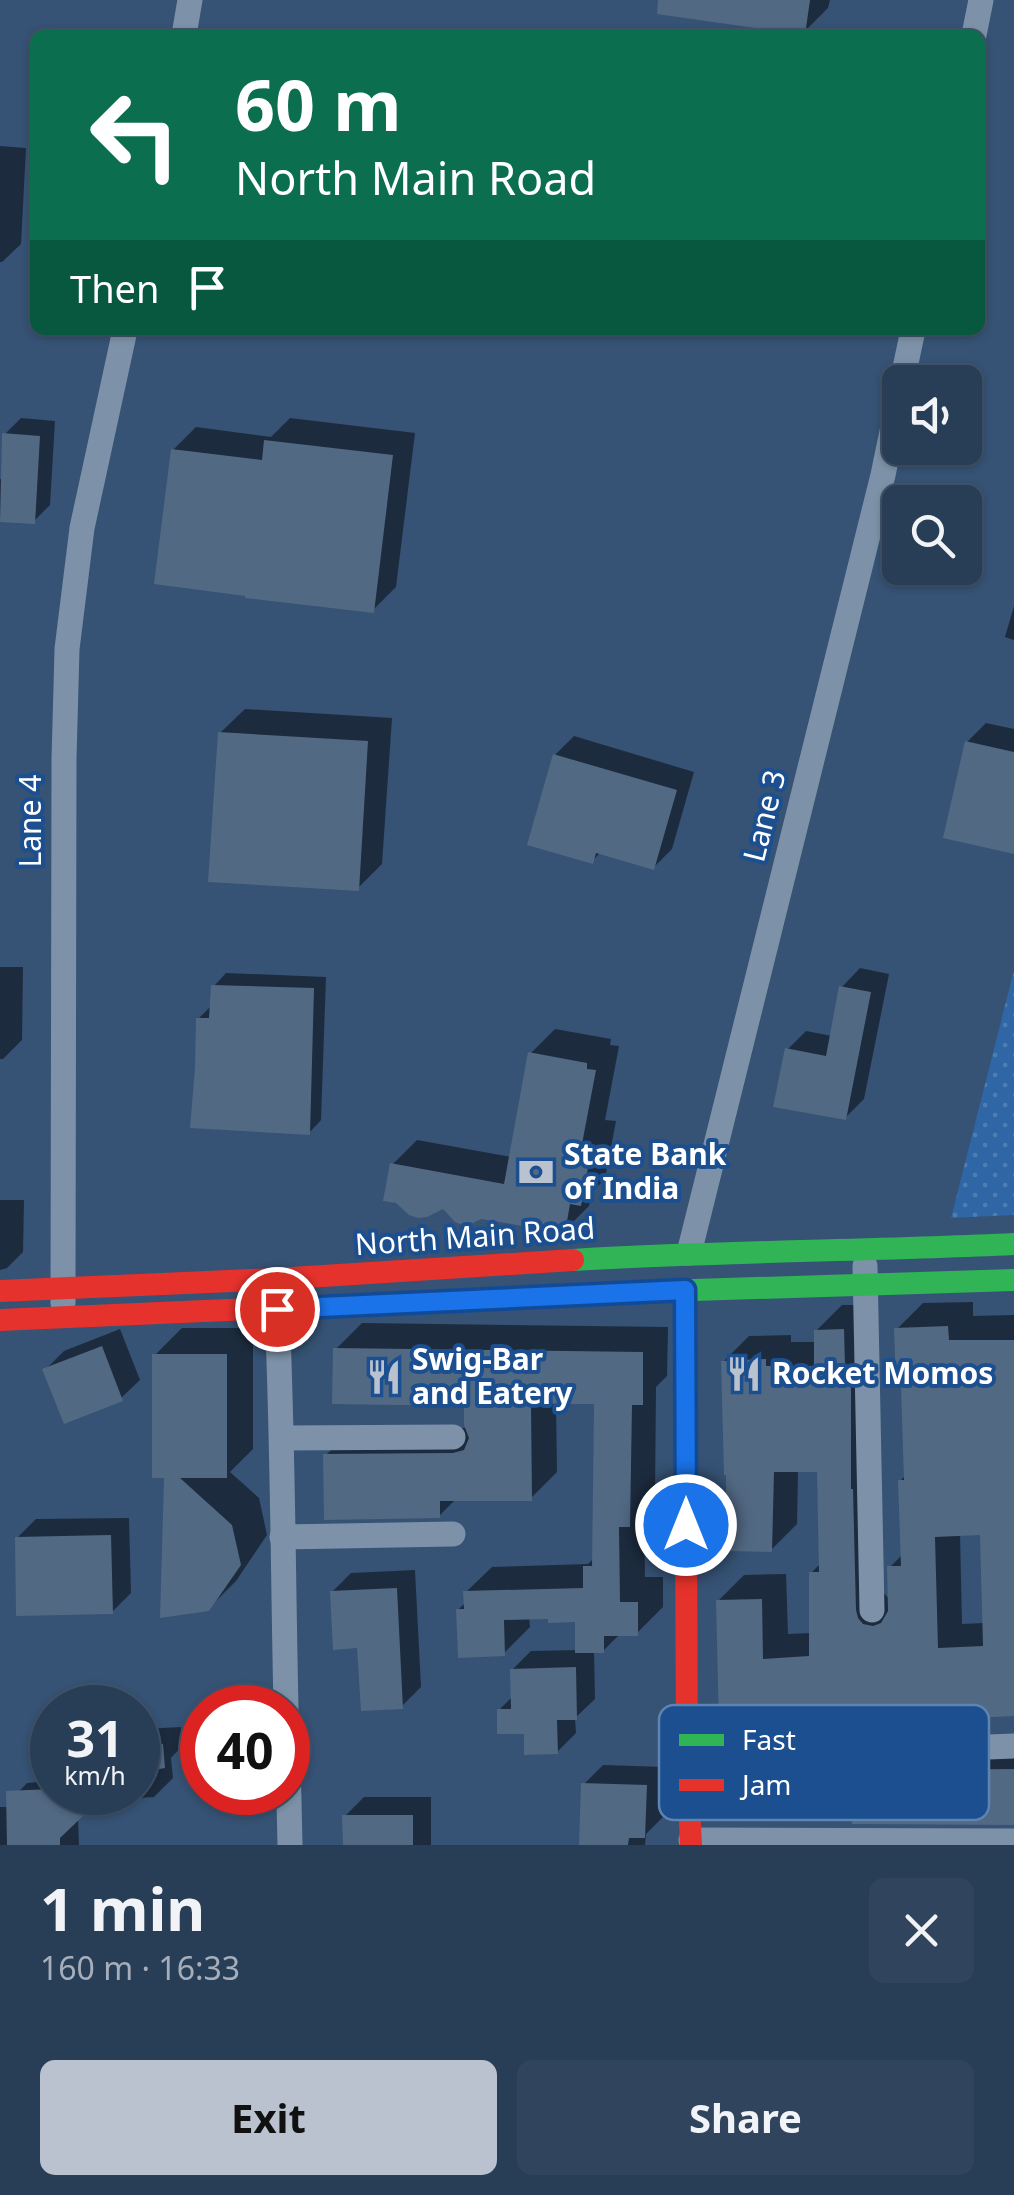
<!DOCTYPE html>
<html lang="en">
<head>
<meta charset="utf-8">
<style>
	:root { --surface:#283e57; --page:#30455d; --text:#f1f3f6; --muted:#a5aeba; --line:#44576d; --accent:#b9c2ce }
	body { margin:0; font-family:"Noto Sans",sans-serif; background:var(--page); color:var(--text); height:100vh; display:flex; flex-direction:column; font-size:38px; white-space:nowrap }
	* { box-sizing:border-box; margin:0 }
	p { font-size:32px; color:var(--muted) }
	.icon { flex:none; width:55px; height:55px; fill:none; stroke:currentColor; stroke-width:2; stroke-linecap:round; stroke-linejoin:round }
	.map { position:relative; height:1845px; overflow:hidden }
	.side { display:flex; flex-direction:column; background:var(--surface); flex:1 }
	.side>* { flex:none }
	.hud { position:absolute; left:30px; top:30px; width:955px; height:305px; border-radius:15px; box-shadow:0 2px 8px #0004,0 0 0 2px var(--line); background:#0b6e4f; color:#fff; overflow:hidden }
	.buttons { position:absolute; left:882px; top:365px; display:grid; gap:20px }
	.buttons a { display:grid; place-items:center; width:100px; height:100px; border-radius:15px; background:var(--surface); box-shadow:0 2px 8px #0004,0 0 0 2px var(--line); font-size:50px }
	.speed { position:absolute; left:30px; top:1685px; display:flex; gap:20px; font-size:50px; font-weight:700; text-align:center }
	.speed>* { display:grid; place-content:center; width:130px; height:130px; border-radius:50%; background:var(--surface); box-shadow:0 2px 8px #0004,0 0 0 2px var(--line); line-height:1 }
	.speed small { font-size:25px; font-weight:400 }
	.speed .limit { border:15px solid #d22; background:#fff; color:#111 }
	.pin { position:absolute; display:grid; place-items:center; width:85px; height:85px; color:#fff; margin:-42px; border:5px solid #fff; border-radius:50%; box-shadow:0 2px 10px #0007 }
	.me { position:absolute; width:110px; margin:-55px; rotate:0deg; stroke-linejoin:round; filter:drop-shadow(0 0 8px #0008) }
	.turn { display:flex; align-items:center; gap:35px; height:210px; padding:0 40px; font-size:45px }
	.turn .icon { width:130px; height:130px; stroke-width:2.5 }
	.turn b { display:block; font-size:70px; line-height:85px }
	.then { display:flex; align-items:center; height:95px; padding:0 40px; background:#0003; gap:20px; font-size:38px }
	.round { display:grid; place-items:center; flex:none; width:105px; height:105px; border-radius:15px; background:var(--page) }
	.summary { display:flex; align-items:center; justify-content:space-between; height:170px; padding:0 40px }
	h1 { font-size:60px; font-weight:700; line-height:75px }
	.action { display:flex; gap:20px; margin-top:auto; padding:20px 40px }
	.action a { flex:1; height:115px; border-radius:15px; background:var(--accent); color:#111; font-size:40px; font-weight:700; line-height:115px; text-align:center }
	.action a+a { background:var(--page); color:var(--text) }
	.map>svg:first-child { display:block }
</style>
</head>
<body>
<div class="map">
<svg width="1014" height="1845" viewBox="0 0 1014 1845">
	<defs>
		<pattern id="park-dots" width="8" height="8" patternUnits="userSpaceOnUse" patternTransform="scale(2.5)"><rect width="8" height="8" fill="#2f66a5"/><path d="M2 2h.1M6 6h.1" fill="none" stroke="#4e7db2" stroke-width="1.8" stroke-linecap="round"/></pattern>
	</defs>
	<rect width="100%" height="100%" fill="#365274"/>
	<polygon fill="url(#park-dots)" points="1014,970 1014,1215 951,1218"/>
	<g fill="#0007" fill-rule="evenodd">
		<polygon points="695,0 830,0 828,8 804,32"/>
		<polygon points="0,146 26,148 21,244 2,262 0,262"/>
		<polygon points="21,418 55,421 50,505 34,521 0,519 0,479 2,480 5,434"/>
		<polygon points="290,418 415,433 396,587 373,610 173,450 196,427 271,437"/>
		<polygon points="1014,606 1014,640 1005,637"/>
		<polygon points="245,709 392,718 382,864 358,888 220,733"/>
		<polygon points="986,723 1014,729 1014,849 967,742"/>
		<polygon points="574,736 694,772 672,849 653,868 601,852 592,861 555,755"/>
		<polygon points="0,967 23,967 22,1040 3,1059 0,1059"/>
		<polygon points="860,968 889,974 864,1099 845,1118 787,1050 806,1031 832,1036 842,987"/>
		<polygon points="226,973 326,977 321,1120 309,1133 198,1019 211,1006 214,986"/>
		<polygon points="555,1029 611,1039 610,1045 619,1046 605,1120 616,1121 605,1179 591,1193 589,1206 564,1231 393,1164 417,1140 512,1157 531,1053"/>
		<polygon points="0,1200 24,1200 23,1252 7,1268 0,1270"/>
		<path d="M973,1302V1316L1014,1315V1713L912,1709L843,1710L768,1715L761,1722L718,1601L744,1575L786,1574L788,1634L811,1633V1573L821,1563L820,1470H798L797,1524L771,1550L723,1362L749,1336L791,1335V1342H816V1331L842,1305H869L883,1592L890,1600V1567L903,1554L900,1481L906,1475L904,1384L897,1329L923,1303ZM960,1533H982L984,1623L962,1624Z"/>
		<polygon points="362,1323 668,1327 667,1376 656,1387 655,1498 644,1510 645,1577 663,1577 663,1607 637,1633 621,1633 603,1651 594,1651 595,1699 575,1718 576,1733 557,1752 499,1710 513,1696 512,1670 531,1651 578,1650 578,1620 551,1617 529,1617 530,1627 504,1653 458,1610 466,1602 466,1592 492,1567 588,1564 594,1558 596,1402 556,1402 557,1472 531,1498 456,1499 439,1516 326,1455 352,1429 468,1428 466,1403 336,1349"/>
		<polygon points="182,1328 253,1328 253,1449 230,1472 259,1498 267,1535 236,1581 208,1609 166,1476 155,1355"/>
		<polygon points="120,1329 140,1380 121,1398 45,1370 64,1351"/>
		<polygon points="129,1518 131,1593 112,1612 17,1538 36,1519"/>
		<polygon points="415,1570 421,1687 402,1706 360,1646 332,1592 351,1573"/>
		<polygon points="138,1718 140,1718 143,1729 181,1727 182,1746 171,1758 173,1778 154,1797 126,1799 122,1803 104,1803 91,1812 90,1806 78,1818 79,1845 0,1845 0,1807 9,1807 9,1802 27,1783 52,1781 52,1792 138,1792"/>
		<polygon points="1014,1749 1014,1822 855,1802 876,1781 911,1783 911,1771 932,1750"/>
		<polygon points="603,1765 665,1767 663,1817 646,1834 645,1845 582,1845 584,1784"/>
		<polygon points="364,1797 431,1797 431,1845 345,1845 345,1816"/>
	</g>
	<g fill="#526984" fill-rule="evenodd">
		<polygon points="658,0 810,0 805,35 657,14"/>
		<polygon points="2,433 40,436 35,524 0,522"/>
		<polygon points="264,440 393,455 374,613 245,598 245,596 154,584 171,449 262,460"/>
		<polygon points="218,732 368,741 359,891 208,882"/>
		<polygon points="965,741 1014,752 1014,854 943,838"/>
		<polygon points="553,754 677,790 654,870 596,853 593,864 527,845"/>
		<polygon points="211,985 314,988 310,1135 190,1128 195,1068 196,1018 209,1018"/>
		<polygon points="839,986 871,992 846,1120 773,1107 785,1048 826,1056"/>
		<polygon points="528,1052 587,1063 587,1069 596,1070 582,1144 592,1146 581,1206 570,1204 565,1233 481,1219 469,1225 462,1225 455,1222 443,1209 427,1217 418,1218 409,1215 396,1203 383,1201 390,1163 504,1184"/>
		<path d="M948,1326L949,1340H1014V1716L975,1718V1714L910,1718V1712L867,1714V1716L841,1718V1713L762,1718V1724L719,1726L716,1600L762,1599L763,1659L809,1656V1572H819L817,1472H774L772,1552L726,1551V1475H724L721,1361L766,1359V1366H814V1330L844,1329L845,1366H851V1489H853L856,1610L858,1618L863,1624L873,1626L881,1623L888,1611L887,1566H901L898,1480H904L901,1386H896L894,1328ZM980,1535L983,1646L938,1648L935,1537Z"/>
		<polygon points="102,1346 123,1401 64,1424 42,1369"/>
		<polygon points="333,1348 643,1352 643,1405 632,1405 630,1527 619,1527 620,1602 638,1602 638,1636 604,1636 604,1653 575,1653 575,1622 548,1623 548,1619 504,1620 505,1656 458,1658 456,1609 464,1609 463,1591 583,1588 583,1566 592,1566 594,1404 531,1404 532,1501 440,1501 440,1518 324,1520 323,1454 453,1453 464,1450 469,1438 464,1425 464,1406 332,1404"/>
		<polygon points="152,1354 227,1354 227,1478 180,1478 232,1525 241,1565 209,1611 160,1618 164,1478 152,1478"/>
		<polygon points="111,1535 113,1614 16,1616 15,1537"/>
		<polygon points="397,1588 403,1709 361,1711 357,1648 333,1650 330,1591"/>
		<polygon points="576,1667 577,1720 557,1720 558,1754 524,1755 524,1734 497,1734 497,1709 511,1709 510,1669"/>
		<polygon points="163,1744 165,1768 138,1773 138,1746"/>
		<polygon points="1014,1769 1014,1825 852,1824 852,1801 909,1804 908,1770"/>
		<polygon points="581,1783 647,1785 645,1838 629,1838 628,1845 579,1845"/>
		<polygon points="51,1789 51,1792 108,1792 60,1838 60,1845 7,1845 6,1791"/>
		<polygon points="342,1815 413,1815 413,1845 343,1845"/>
	</g>
	<g fill="none" stroke-linecap="round" stroke-linejoin="round">
		<g stroke="#7d92a8" stroke-width="25">
			<polyline points="184,35 190,0"/>
			<polyline points="974,35 981,0"/>
			<polyline points="902,382 913,330"/>
			<polyline points="689,1253 883,475 900,393"/>
			<polyline points="865,1266 872,1610"/>
			<polyline points="63,1303 64,759 67,649 82,528 125,330"/>
			<path d="M277,1309C283,1442 283,1574 286,1708"/>
			<polyline points="283,1438 453,1437"/>
			<polyline points="282,1537 453,1534"/>
			<polyline points="288,1757 290,1845"/>
			<polyline points="687,1759 1014,1746"/>
			<polyline points="691,1840 1014,1841"/>
		</g>
		<g stroke="#30b455" stroke-width="22">
			<path d="M573,1260C720,1251 867,1251 1014,1244"/>
			<polyline points="632,1292 1014,1280"/>
		</g>
		<g stroke="#e5322d" stroke-width="22">
			<polyline points="685,1290 687,1759 691,1845"/>
			<polyline points="0,1291 276,1279 573,1260"/>
			<polyline points="0,1320 632,1292"/>
		</g>
	</g>
	<g fill="none" stroke-linecap="round" stroke-linejoin="round">
		<defs>
			<polyline id="route" points="277,1309 685,1290 686,1525"/>
		</defs>
		<use href="#route" stroke="#114b97" stroke-width="25"/>
		<use href="#route" stroke="#1a73e8" stroke-width="18"/>
	</g>
	<defs>
		<symbol id="bank-bare" viewBox="-9 -9 18 18"><path d="M-6-4H6V4H-6ZM0-2.3a2.3 2.3 0 1 0 0 4.6a2.3 2.3 0 1 0 0-4.6Z" fill="#b9c2ce" stroke="#1b4f8f" stroke-width="2.5" paint-order="stroke"/></symbol>
		<symbol id="restaurant-bare" viewBox="-9 -9 18 18"><path d="M-5-6h1v4h1v-4h1v4h1v-4h1v5L-1.5 .5V6h-2V.5L-5-1ZM5-6V6H3V1.5H1.5Q1.5-4 5-6Z" fill="#b9c2ce" stroke="#1b4f8f" stroke-width="2.5" paint-order="stroke"/></symbol>
	</defs>
	<g fill-rule="evenodd">
		<use href="#bank-bare" x="511" y="1147" width="50" height="50"/>
		<use href="#restaurant-bare" x="719" y="1349" width="50" height="50"/>
		<use href="#restaurant-bare" x="359" y="1352" width="50" height="50"/>
	</g>
	<g text-anchor="middle" stroke-width="8" stroke-linejoin="round" paint-order="stroke">
		<g font-size="30" fill="#fff" stroke="#1b4f8f">
			<text transform="translate(765 816) rotate(-76)" y="10">Lane 3</text>
			<text transform="translate(31 821) rotate(-90)" y="10">Lane 4</text>
			<text transform="translate(475 1237) rotate(-4)" y="10">North Main Road</text>
		</g>
		<g font-size="30" font-weight="bold" fill="#fff" stroke="#1b4f8f" text-anchor="start">
			<text x="564" y="1165">State Bank<tspan x="564" dy="34">of India</tspan></text>
			<text x="412" y="1370">Swig-Bar<tspan x="412" dy="34">and Eatery</tspan></text>
			<text x="772" y="1384">Rocket Momos</text>
		</g>
	</g>
	<rect x="659" y="1705" width="330" height="115" rx="15" fill="#1b4f8f" stroke="#5f84b1" stroke-width="2.5"/>
	<rect x="679" y="1734" width="45" height="12" fill="#30b455"/>
	<rect x="679" y="1779" width="45" height="12" fill="#e5322d"/>
	<g font-size="28" fill="#fff">
		<text x="742" y="1750">Fast</text>
		<text x="742" y="1795">Jam</text>
	</g>
</svg>
<div class="buttons">
<a><svg class="icon" aria-label="sound" viewBox="0 0 24 24"><path d="M4 9h4l5-4v14l-5-4H4zM17 9q2 3 0 6"/></svg></a>
<a><svg class="icon" aria-label="search" viewBox="0 0 24 24"><circle cx="10" cy="10" r="6"/><path d="M15 15l6 6"/></svg></a>
</div>
<div class="speed"><div>31<small>km/h</small></div><div class="limit">40</div></div>
<div class="pin" style="left:277px;top:1309px;background:#d93025"><svg class="icon" aria-label="arrive" viewBox="0 0 24 24"><path d="M6 21V4h12l-3 4 3 4H6"/></svg></div>
<svg class="me" style="left:686px;top:1525px" viewBox="-20 -20 40 40"><circle r="17" fill="#1a73e8" stroke="#fff" stroke-width="3"/><path d="M0-11L8 9 0 5-8 9z" fill="#fff"/></svg>
<div class="hud">
<div class="turn"><svg class="icon" aria-label="left" viewBox="0 0 24 24"><path d="M17 20v-9H6M10 6l-5 5 5 5"/></svg><div><b>60 m</b>North Main Road</div></div>
<div class="then">Then<svg class="icon" aria-label="arrive" viewBox="0 0 24 24"><path d="M6 21V4h12l-3 4 3 4H6"/></svg></div>
</div>
</div>
<section class="side">
<div class="summary"><div><h1>1 min</h1><p>160 m · 16:33</p></div><a class="round"><svg class="icon" aria-label="close" viewBox="0 0 24 24"><path d="M6 6l12 12M18 6L6 18"/></svg></a></div>
<div class="action"><a>Exit</a><a>Share</a></div>
</section>
</body>
</html>
